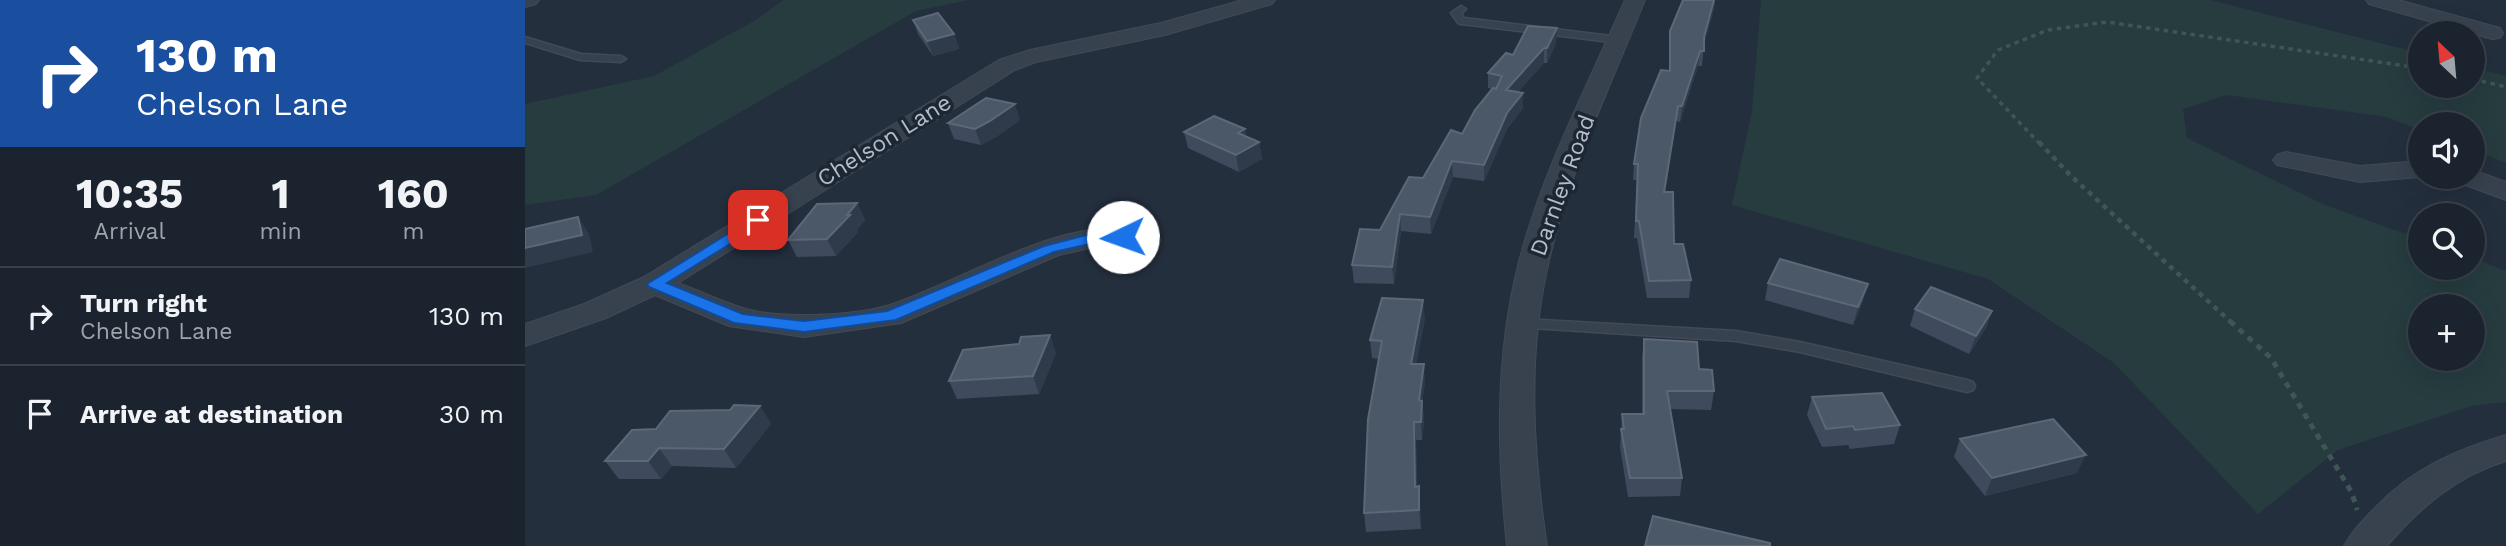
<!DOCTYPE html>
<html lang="en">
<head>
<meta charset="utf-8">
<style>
	:root { --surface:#1b232e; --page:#282f3a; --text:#f1f3f6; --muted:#a0a4aa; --line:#39404a }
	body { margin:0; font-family:"Work Sans",sans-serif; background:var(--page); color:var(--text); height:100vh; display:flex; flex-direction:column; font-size:26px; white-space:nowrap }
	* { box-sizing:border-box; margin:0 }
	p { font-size:23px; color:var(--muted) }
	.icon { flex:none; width:38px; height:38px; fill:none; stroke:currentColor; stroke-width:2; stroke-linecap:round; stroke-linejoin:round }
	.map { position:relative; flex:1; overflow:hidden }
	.panel { display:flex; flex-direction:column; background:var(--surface); width:525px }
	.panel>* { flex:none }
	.hud { background:#1a4fa0; color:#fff; overflow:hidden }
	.needle { width:46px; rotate:334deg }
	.tools { position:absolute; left:1883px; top:21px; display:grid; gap:14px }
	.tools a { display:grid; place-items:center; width:77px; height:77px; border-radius:50%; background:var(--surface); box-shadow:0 7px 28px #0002,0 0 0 2px var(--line); font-size:35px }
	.pin { position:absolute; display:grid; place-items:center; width:60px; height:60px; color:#fff; margin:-30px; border-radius:14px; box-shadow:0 4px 10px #0006 }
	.me { position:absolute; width:77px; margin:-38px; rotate:267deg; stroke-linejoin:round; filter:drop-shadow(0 0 5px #0008) }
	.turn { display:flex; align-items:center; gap:24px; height:147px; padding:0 21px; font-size:32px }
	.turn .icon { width:91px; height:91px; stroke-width:2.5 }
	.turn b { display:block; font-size:49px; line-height:60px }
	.eta { display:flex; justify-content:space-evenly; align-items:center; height:119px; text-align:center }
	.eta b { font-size:42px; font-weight:700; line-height:49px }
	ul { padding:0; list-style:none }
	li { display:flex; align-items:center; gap:21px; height:98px; padding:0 21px; border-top:2px solid var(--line) }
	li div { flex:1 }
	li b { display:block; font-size:26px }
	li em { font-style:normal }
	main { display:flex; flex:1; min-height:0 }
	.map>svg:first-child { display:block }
</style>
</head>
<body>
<main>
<section class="panel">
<div class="hud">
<div class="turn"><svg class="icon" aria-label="right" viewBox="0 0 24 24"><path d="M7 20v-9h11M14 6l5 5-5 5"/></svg><div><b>130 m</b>Chelson Lane</div></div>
</div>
<div class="eta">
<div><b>10:35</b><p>Arrival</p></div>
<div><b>1</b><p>min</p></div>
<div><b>160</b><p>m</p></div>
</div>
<ul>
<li><svg class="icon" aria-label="right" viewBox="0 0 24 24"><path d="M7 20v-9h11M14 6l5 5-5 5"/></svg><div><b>Turn right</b><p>Chelson Lane</p></div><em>130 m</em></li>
<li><svg class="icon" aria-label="arrive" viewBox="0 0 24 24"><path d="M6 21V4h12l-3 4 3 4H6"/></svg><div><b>Arrive at destination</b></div><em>30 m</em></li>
</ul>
</section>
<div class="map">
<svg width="1981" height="546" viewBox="0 0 1981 546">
	<rect width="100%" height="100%" fill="#242f3e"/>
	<g fill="#263c3f" fill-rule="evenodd">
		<polygon points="258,0 444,0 391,11 71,195 0,205 0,104 129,76 229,21"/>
		<path d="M1236,0H1685L1895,53V86H1948V67L1981,76V163L1948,150V124H1895V130L1862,117L1702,95L1658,109L1662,138L1800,205L1895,239V268H1948V258L1981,271V402L1946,406L1813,450L1733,514L1589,363L1463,279L1207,205L1227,111ZM1895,306H1948V359H1895Z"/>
	</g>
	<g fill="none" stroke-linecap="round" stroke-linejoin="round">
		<defs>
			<g id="service">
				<polygon points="936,6 941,9 936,14 939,18 1094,37 1099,40 1094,43 936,24 933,23 926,13"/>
				<polygon points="0,37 56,54 96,56 101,59 96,62 55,60 0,43"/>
				<polygon points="998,319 1211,331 1275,342 1442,380 1448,382 1450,386 1448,390 1442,392 1275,352 1211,341 993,327 991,324"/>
			</g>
			<g id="minor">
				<polygon points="0,0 14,0 11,4 0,7"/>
				<path d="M718,0H750L747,4L640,35L511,62L490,70L153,283C175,291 196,301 218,308C251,319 327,316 361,306C428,286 539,214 608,231L612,237L608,243L565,248L534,255L376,323L279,337L204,326L130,295L81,318L0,346V324L59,304L119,277L474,60L505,50L636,23Z"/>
				<path d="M1100,0H1120C1085,87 1043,173 1023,265C1002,357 1008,453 1022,546H982C972,453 970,358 993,266C1016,173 1062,87 1100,0Z"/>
				<polygon points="1841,0 1873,0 1975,28 1978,33 1975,38 1967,39 1844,4"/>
				<polygon points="1761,152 1835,166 1895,161 1895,177 1835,182 1752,165 1748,160 1752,155"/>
				<polygon points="1948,170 1981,182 1981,200 1935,183 1931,177 1948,177"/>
				<path d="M1981,435V461C1932,476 1895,507 1862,546H1819C1827,531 1838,520 1850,508C1887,469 1930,450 1981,435Z"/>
			</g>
		</defs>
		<use href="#service" stroke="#414a57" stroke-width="3"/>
		<use href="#minor" stroke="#414a57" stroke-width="2"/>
		<g stroke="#3f5557" stroke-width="3.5" stroke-dasharray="4.5 4.5" stroke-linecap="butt">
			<polyline points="1948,79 1981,87"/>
			<polyline points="1515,144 1452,78 1473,50 1523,30 1582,22 1895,68"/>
		</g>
		<polyline stroke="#3f5557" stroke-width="4.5" stroke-dasharray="5 5" stroke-linecap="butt" points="1514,142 1546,176 1707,323"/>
		<polyline stroke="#3f5557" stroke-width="5" stroke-dasharray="6 6" stroke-linecap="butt" points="1705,321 1746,358 1827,493 1832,510"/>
		<use href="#service" fill="#38414e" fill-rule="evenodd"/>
		<use href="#minor" fill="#38414e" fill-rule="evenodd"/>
	</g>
	<g fill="#3f4b5c">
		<polygon points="1158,0 1190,0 1189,9 1179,44 1177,66 1173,66 1155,122 1151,121 1140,192 1149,244 1166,280 1164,298 1122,298 1112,238 1109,238 1112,180 1108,180 1109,164 1144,71 1145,31"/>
		<polygon points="388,20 429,34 434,49 408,56 393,34"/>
		<polygon points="1031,43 1022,63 1019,63 993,92 998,108 982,129 959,181 928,177 906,234 876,231 869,284 829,283 827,265 855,230 937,134 967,89 963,88 963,73 988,55"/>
		<polygon points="495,120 471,137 456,145 429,139 423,123"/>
		<polygon points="720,129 721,136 734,142 737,159 714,172 663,148 659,132"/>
		<polygon points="332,203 340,220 332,230 333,232 311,256 272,257 263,240"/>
		<polygon points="1243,283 1338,301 1328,325 1240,300"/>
		<polygon points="1390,309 1467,311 1461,328 1444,354 1385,326"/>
		<polygon points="900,318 891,364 900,382 897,402 899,419 897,440 891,440 892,486 894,486 896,529 841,532 839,513 854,359 847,358 845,340"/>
		<polygon points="1119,339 1174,369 1189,391 1186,410 1145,409 1157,478 1155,496 1103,497 1095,447 1097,414 1117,414 1117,357"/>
		<polygon points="531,353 514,394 432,399 424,381"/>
		<polygon points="1287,397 1375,425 1369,444 1325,449 1323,445 1297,447 1282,415"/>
		<polygon points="235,406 246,424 211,468 147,466 136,479 94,479 80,461 131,429 205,410"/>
		<polygon points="1435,439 1552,473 1460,496 1429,457"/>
	</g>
	<g fill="#2f3b4b">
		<polygon points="1189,0 1189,9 1177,51 1179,37"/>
		<polygon points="1032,28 1031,43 1022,63 1022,48"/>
		<polygon points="429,34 434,49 408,56 402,41"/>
		<polygon points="1019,48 1019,63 981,106 981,90"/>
		<polygon points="1175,51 1173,66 1155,122 1157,106"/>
		<polygon points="998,93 998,108 982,129 959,181 959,165 982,113"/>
		<polygon points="490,104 495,120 471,137 456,145 450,129"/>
		<polygon points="1153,106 1151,121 1138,208 1139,192"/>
		<polygon points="720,129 723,146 713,133"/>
		<polygon points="734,142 737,159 714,172 711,155"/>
		<polygon points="927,161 928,177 906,234 905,217"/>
		<polygon points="332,203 340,220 332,230 333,232 311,256 302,239"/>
		<polygon points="875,214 876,231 869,284 867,267"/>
		<polygon points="53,217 64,234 68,252 0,268 0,248"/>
		<polygon points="1343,284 1338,301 1328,325 1333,307"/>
		<polygon points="898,300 900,318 888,382 886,364"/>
		<polygon points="1467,311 1461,328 1444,354 1451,336"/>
		<polygon points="525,335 531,353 514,394 508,376"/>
		<polygon points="899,364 900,382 897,402 899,419 897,440 894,400"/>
		<polygon points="235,406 246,424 211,468 199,449"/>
		<polygon points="889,422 891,440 892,505 890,487"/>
		<polygon points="134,448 147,466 136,479 123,461"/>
		<polygon points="1561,455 1552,473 1460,496 1467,478"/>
		<polygon points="894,486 895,505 896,529 894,510"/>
	</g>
	<g fill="#4b5868" stroke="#5c6777" stroke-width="2">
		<polygon points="1158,0 1189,0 1179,37 1179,51 1175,51 1157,106 1153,106 1139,192 1148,192 1149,244 1158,244 1166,280 1124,281 1114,221 1111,221 1113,164 1109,164 1116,118 1136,70 1145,71 1145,31"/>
		<polygon points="413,13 429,34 402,41 388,20"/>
		<polygon points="1003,26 1032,28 1022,48 1019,48 981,90 998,93 982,113 959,165 927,161 905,217 875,214 867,267 827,265 835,229 855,230 884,177 898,178 926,130 937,134 950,110 968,88 971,89 977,76 963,73 981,53 988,55"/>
		<polygon points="461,98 490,104 465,121 450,129 423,123"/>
		<polygon points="689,116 720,129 713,133 734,142 711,155 659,132"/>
		<polygon points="332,203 322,215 325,215 302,239 263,240 292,204"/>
		<polygon points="53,217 57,235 0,248 0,229"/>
		<polygon points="1255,259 1343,284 1333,307 1243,283"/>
		<polygon points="1406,287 1467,311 1451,336 1390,309"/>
		<polygon points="857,298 898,300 886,364 899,364 894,400 897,401 896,422 889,422 890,487 894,486 894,510 839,513 843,419 857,341 845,340"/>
		<polygon points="525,335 508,376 424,381 438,350 494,344 496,337"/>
		<polygon points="1119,339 1172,342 1174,369 1187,370 1189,391 1142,391 1157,478 1105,478 1096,429 1099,429 1097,414 1119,414"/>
		<polygon points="1357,393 1375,425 1330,430 1328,426 1301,429 1287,397"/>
		<polygon points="209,405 235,406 199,449 134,448 123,461 80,461 107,430 131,429 145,411 205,410"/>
		<polygon points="1528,419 1561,455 1467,478 1435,439"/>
		<polygon points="1128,516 1245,543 1245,546 1120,546"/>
	</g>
	<polygon fill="#1a73e8" stroke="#114b97" stroke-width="2" points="233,215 239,217 241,220 239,223 142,283 218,314 279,321 362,311 519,246 565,234 598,233 606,237 598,242 565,244 529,252 371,320 279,332 209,323 124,287 122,284"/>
	<g text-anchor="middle" stroke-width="7" stroke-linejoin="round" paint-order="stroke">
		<g font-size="23" fill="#b4bcc9" stroke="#1d2633">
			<text transform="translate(359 140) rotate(-32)" y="8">Chelson Lane</text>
			<text transform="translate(1037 185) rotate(-70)" y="8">Darnley Road</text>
		</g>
	</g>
</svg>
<div class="tools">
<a><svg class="needle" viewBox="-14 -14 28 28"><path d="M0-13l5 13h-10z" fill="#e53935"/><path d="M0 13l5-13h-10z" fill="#a0a4aa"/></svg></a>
<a><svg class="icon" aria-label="sound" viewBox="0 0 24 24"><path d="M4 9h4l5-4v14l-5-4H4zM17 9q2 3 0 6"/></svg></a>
<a><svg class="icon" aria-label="search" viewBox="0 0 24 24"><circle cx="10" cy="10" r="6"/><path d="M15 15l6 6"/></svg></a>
<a>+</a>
</div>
<div class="pin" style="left:233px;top:220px;background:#d93025"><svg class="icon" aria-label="arrive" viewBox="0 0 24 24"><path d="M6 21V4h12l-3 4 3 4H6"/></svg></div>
<svg class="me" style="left:598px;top:237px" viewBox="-20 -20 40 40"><circle r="19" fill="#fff"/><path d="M0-13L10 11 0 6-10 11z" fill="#1a73e8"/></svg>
</div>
</main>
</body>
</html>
